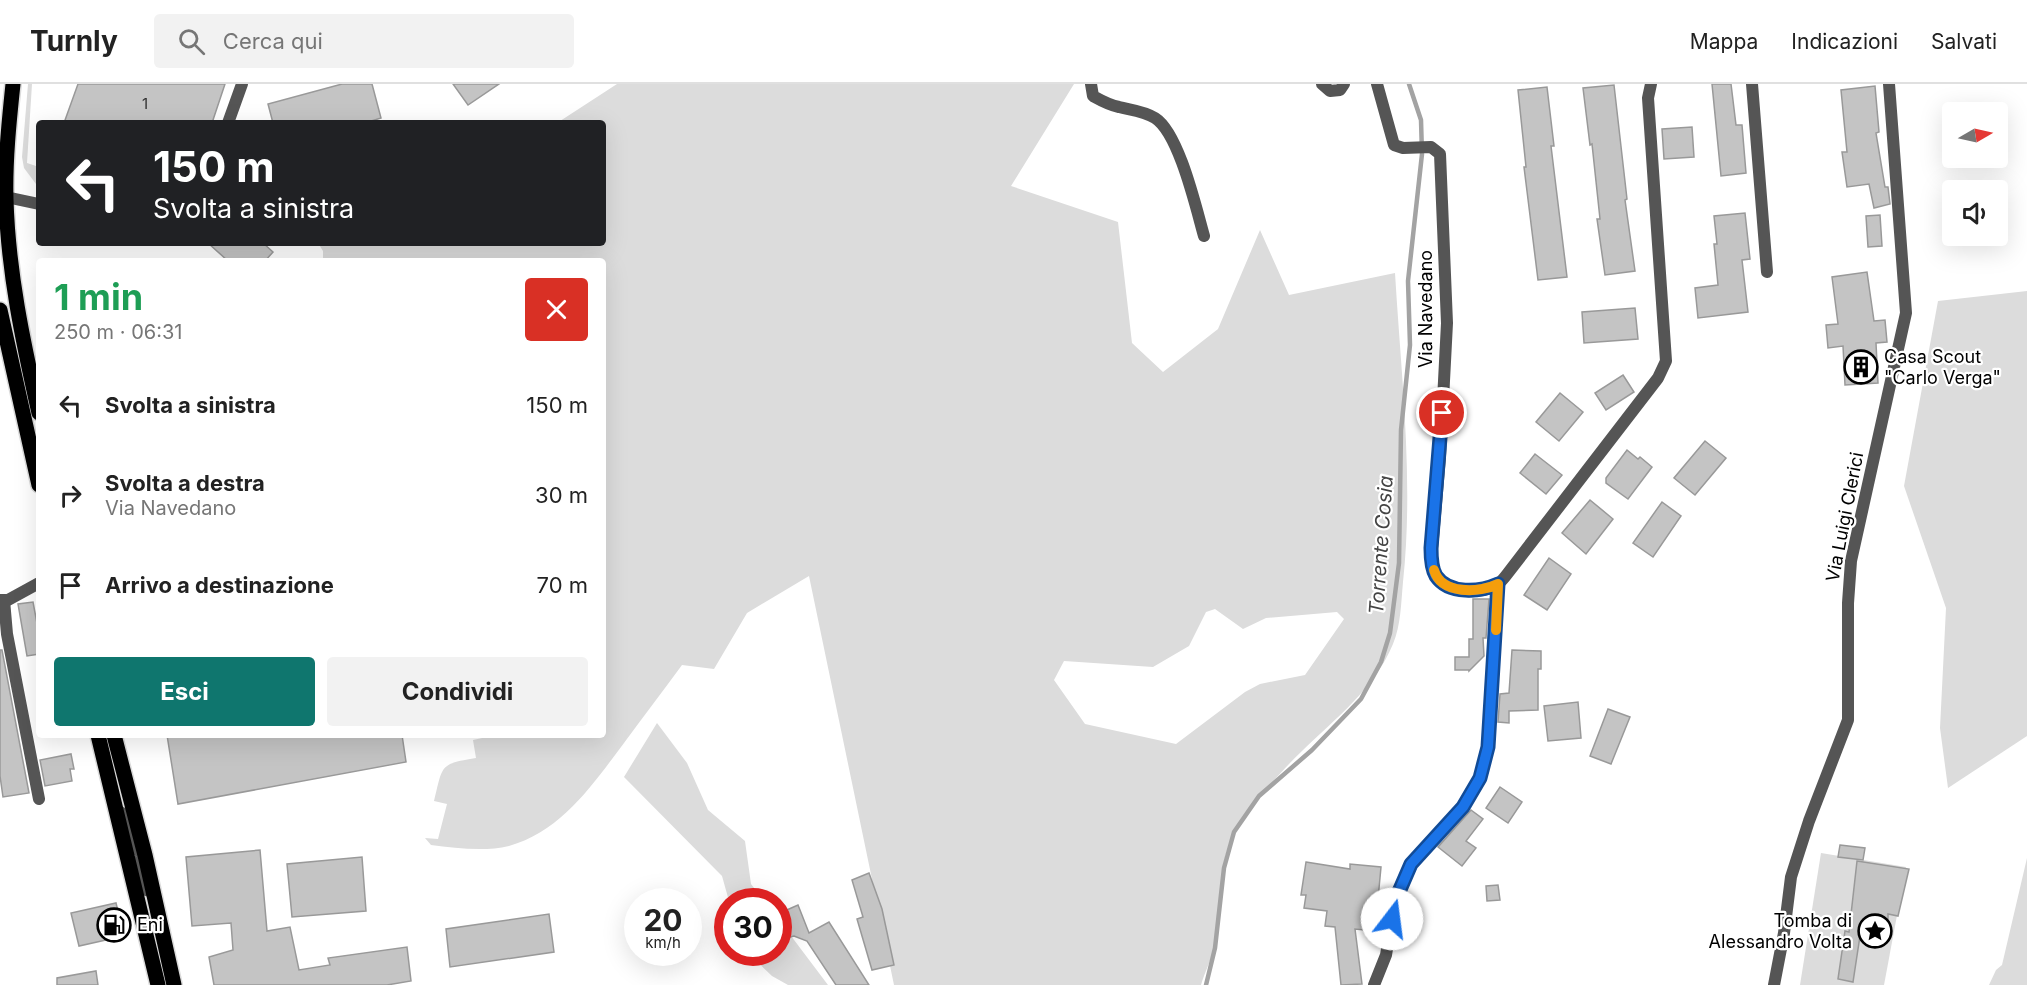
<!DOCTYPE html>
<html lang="it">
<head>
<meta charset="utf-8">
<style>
	:root { --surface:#fff; --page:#f2f2f2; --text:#222; --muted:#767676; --line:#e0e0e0; --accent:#0f766e }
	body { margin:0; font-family:Inter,sans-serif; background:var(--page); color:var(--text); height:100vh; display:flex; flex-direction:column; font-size:22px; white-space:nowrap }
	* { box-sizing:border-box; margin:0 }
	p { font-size:20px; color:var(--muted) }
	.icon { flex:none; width:33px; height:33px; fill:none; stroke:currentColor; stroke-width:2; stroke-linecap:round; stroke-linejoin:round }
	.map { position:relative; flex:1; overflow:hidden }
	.side { position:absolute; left:36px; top:174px; width:570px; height:480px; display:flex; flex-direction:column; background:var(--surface); border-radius:6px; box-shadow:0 6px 24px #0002 }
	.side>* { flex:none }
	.hud { position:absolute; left:36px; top:36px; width:570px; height:126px; border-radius:6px; box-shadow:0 6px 24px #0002; background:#202124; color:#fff; overflow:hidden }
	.needle { width:39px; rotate:81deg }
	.controls { position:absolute; left:1942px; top:18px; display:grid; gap:12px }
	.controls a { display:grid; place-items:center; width:66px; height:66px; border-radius:6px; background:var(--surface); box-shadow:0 6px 24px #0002; font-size:30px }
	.speed { position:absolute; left:624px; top:804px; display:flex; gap:12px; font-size:30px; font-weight:700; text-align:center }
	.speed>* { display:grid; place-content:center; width:78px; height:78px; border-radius:50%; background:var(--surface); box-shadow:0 6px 24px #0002; line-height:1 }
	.speed small { font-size:15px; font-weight:400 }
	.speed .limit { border:9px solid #d22; background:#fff; color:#111 }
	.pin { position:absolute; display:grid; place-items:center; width:51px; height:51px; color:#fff; margin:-26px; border:3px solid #fff; border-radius:50%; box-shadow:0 2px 6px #0007 }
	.me { position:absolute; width:66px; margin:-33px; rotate:15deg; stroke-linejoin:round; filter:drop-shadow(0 0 4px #0008) }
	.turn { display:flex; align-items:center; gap:21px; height:126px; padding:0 18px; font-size:27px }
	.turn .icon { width:78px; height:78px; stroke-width:2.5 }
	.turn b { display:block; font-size:42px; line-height:51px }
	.round { display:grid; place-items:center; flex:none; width:63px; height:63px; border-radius:6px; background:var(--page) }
	.overview { display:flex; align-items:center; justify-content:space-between; height:102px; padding:0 18px }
	h1 { font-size:36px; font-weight:700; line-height:45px; color:#1e9e55 }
	.primary-button { display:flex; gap:12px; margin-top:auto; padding:12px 18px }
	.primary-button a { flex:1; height:69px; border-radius:6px; background:var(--accent); color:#fff; font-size:24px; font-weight:700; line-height:69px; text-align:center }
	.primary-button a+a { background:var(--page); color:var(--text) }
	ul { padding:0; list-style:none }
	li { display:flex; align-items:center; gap:18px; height:90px; padding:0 18px }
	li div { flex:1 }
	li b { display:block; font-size:22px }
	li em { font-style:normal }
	header { display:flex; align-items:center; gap:36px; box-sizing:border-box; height:84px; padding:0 30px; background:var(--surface); border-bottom:2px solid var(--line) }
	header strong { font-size:28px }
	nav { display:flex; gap:33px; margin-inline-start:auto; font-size:21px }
	.search { width:420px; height:54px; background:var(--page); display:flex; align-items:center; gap:15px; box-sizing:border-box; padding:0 21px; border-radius:6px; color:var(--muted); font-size:22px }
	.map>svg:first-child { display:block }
</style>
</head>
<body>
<header>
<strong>Turnly</strong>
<div class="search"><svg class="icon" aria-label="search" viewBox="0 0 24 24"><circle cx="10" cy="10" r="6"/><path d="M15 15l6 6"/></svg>Cerca qui</div>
<nav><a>Mappa</a><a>Indicazioni</a><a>Salvati</a></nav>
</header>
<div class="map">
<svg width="2027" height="901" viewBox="0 0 2027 901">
	<rect width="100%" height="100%" fill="#fff"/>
	<g fill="#dcdcdc" fill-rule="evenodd">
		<polygon points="28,0 32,0 27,79 36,82 39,104 24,84 22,73"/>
		<path d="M617,0H1074L1011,102L1118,138L1132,259L1163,288L1218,245L1260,146L1289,211L1395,189C1401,291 1414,396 1403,498C1401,519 1401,541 1393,560C1375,604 1335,635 1302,667C1281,687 1256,716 1240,739C1216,774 1222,818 1215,858C1213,873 1205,887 1201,901H894L809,492L747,529L714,585L682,581C663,607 643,633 624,659C593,700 562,747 509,762C484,768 456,764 431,761L425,754L438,755L447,720L434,717C443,681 439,680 476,674L473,656L496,651H603V177H323V167L318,159H603V39H557ZM1215,525L1243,545L1266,534L1337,528L1344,535L1305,591L1260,600L1245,608L1176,660L1085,640L1054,596L1064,577L1153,583L1189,562L1206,528Z"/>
		<polygon points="2027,207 2027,652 1948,704 1940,644 1946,524 1904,402 1938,217"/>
		<polygon points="657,639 687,679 708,726 745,757 751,800 764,817 729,817 722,792 624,693"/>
		<polygon points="1821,769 1906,783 1884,901 1800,901"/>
		<polygon points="2027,774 2027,901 1989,901 1996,886 2002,881"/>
		<polygon points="779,836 828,901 788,901 772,892 750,871 748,869 778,868"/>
	</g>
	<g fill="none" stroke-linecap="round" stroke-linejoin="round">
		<polyline stroke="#a3a3a3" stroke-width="4.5" points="1206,901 1215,864 1224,784 1234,748 1259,712 1312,666 1361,615 1381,578 1390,549 1399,479 1401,346 1410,261 1408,197 1422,70 1421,36 1409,0"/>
	</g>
	<g fill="#c4c4c4" stroke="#999" stroke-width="1.5">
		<polygon points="78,0 225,0 212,39 64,39"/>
		<polygon points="342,0 372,0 381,34 365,39 273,39 268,20"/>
		<polygon points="453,0 499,0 468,21"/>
		<polygon points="1712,0 1731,0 1736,41 1742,41 1746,89 1721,92"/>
		<polygon points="1614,1 1627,115 1625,116 1635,187 1605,191 1597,135 1600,135 1592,60 1590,61 1583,4"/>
		<polygon points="1875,2 1879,48 1876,49 1885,103 1888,103 1890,120 1874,124 1869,100 1847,103 1842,68 1847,68 1841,6"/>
		<polygon points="1547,3 1554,62 1551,62 1567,193 1538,196 1524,83 1526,83 1518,6"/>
		<polygon points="1692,43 1694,73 1664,75 1662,45"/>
		<polygon points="1745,129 1750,175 1742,176 1748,228 1698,234 1695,204 1718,201 1714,160 1717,160 1714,132"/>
		<polygon points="1880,131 1882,162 1868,163 1866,132"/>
		<polygon points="208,159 263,159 273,168 265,177 228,177"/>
		<polygon points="1867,188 1874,237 1885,236 1887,258 1876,259 1878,299 1845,301 1843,262 1828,264 1826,241 1838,240 1832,193"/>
		<polygon points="1635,224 1638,255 1584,259 1582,228"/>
		<polygon points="1623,291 1634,308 1606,326 1595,309"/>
		<polygon points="1560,309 1583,328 1559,357 1536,338"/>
		<polygon points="1705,357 1726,374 1695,411 1674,394"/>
		<polygon points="1627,366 1638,375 1640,373 1652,383 1628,415 1606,399 1606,394"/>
		<polygon points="1535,370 1562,391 1546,410 1520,389"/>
		<polygon points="1590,416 1613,435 1586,470 1562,449"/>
		<polygon points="1662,418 1681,432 1653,473 1633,459"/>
		<polygon points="1549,474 1571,490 1547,526 1524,511"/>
		<polygon points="1473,515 1489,515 1486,554 1483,554 1484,572 1469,587 1469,586 1455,586 1455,573 1469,573 1469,555 1473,555"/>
		<polygon points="33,518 39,550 39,570 27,572 18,520"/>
		<polygon points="0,566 2,566 29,709 3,713 0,692"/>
		<polygon points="1512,566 1541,567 1541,585 1538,585 1538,626 1509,627 1509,639 1498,638 1500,610 1509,609"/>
		<polygon points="1578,618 1581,654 1548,657 1544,622"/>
		<polygon points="1608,625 1630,633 1611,680 1590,672"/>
		<polygon points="167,651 402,651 406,678 178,720"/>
		<polygon points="71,670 74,685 70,685 72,697 45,702 40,676"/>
		<polygon points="1500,703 1522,718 1508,739 1486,724"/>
		<polygon points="1471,726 1483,735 1466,757 1476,764 1462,782 1438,763"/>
		<polygon points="1840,761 1865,764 1863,776 1838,773"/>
		<polygon points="260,766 267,847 290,843 299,886 330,881 328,874 407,863 411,897 387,901 214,901 209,873 233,866 231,839 192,842 186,773"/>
		<polygon points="362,773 366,827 292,833 287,780"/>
		<polygon points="1857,777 1909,785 1898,832 1888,830 1888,853 1860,852 1853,898 1838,895 1845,847 1849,848"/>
		<polygon points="1306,778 1350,785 1350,780 1381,783 1375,847 1355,845 1362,900 1341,901 1335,843 1325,842 1327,827 1304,824 1306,811 1301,811"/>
		<polygon points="869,789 882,825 894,881 872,886 857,835 863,833 852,796"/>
		<polygon points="1498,801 1500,816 1487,817 1486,802"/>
		<polygon points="116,819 124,852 79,862 71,829"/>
		<polygon points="798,821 809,849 829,838 869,901 836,901 807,857 794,852 790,853 780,829"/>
		<polygon points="549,830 554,868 450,883 446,845"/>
		<polygon points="96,887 98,901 57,901 57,894"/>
	</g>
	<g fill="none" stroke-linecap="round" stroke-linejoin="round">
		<defs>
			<g id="primary">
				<path d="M13,0C9,38 5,77 6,115C8,188 23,258 39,329"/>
				<polyline points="0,226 39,401"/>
				<polyline points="98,651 158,901"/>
				<polyline points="114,651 145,771 174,901"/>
			</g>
		</defs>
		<use href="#primary" stroke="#dbdbdb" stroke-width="18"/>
		<g stroke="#555" stroke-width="12">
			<path d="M1091,0L1093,12C1102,17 1109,21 1119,23C1131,26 1144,27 1155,34C1179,49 1196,124 1204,152"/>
			<polyline points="1322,0 1330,7 1340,6 1344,0"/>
			<path d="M1377,0L1394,61L1403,64L1431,63L1440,70L1447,239L1440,374L1431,477C1433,481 1433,487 1435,491C1446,509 1482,512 1498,500C1502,497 1505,493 1508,489L1658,294L1666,277L1648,14L1651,0"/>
			<polyline points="1752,0 1767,188"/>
			<polyline points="228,39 242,0"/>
			<polyline points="6,113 39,120"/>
			<polyline points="0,516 8,516 39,499"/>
			<polyline points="4,516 7,550 39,715"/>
			<polyline points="116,726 126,731 134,764 145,771"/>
			<polyline points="127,775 137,779 143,805 153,808"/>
			<polyline points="1374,901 1386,871 1395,817 1411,780 1463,723 1480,694 1488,663 1498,500"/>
			<polyline points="1774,901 1784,849 1791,793 1809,737 1848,636 1848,519 1851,477 1906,229 1889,0"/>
		</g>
		<use href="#primary" stroke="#000" stroke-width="15"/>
	</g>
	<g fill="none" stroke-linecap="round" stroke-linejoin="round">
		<defs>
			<path id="route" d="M1392,835L1395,817L1411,780L1463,723L1480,694L1488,663L1498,500C1480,508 1449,511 1436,492C1431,484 1431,472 1431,464L1442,329"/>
		</defs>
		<use href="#route" stroke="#114b97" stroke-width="15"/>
		<use href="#route" stroke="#1a73e8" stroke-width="10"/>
		<path stroke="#f59e0b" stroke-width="10" d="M1434,486C1441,511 1480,509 1498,500L1496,546"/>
	</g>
	<defs>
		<symbol id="building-ring" viewBox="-11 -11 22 22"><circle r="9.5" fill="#fff" stroke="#000" stroke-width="1.5"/><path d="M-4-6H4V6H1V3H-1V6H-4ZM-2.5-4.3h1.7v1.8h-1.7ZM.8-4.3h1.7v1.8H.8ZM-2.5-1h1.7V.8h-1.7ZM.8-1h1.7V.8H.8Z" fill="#000"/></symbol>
		<symbol id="fuel-ring" viewBox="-11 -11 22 22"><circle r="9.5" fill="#fff" stroke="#000" stroke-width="1.5"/><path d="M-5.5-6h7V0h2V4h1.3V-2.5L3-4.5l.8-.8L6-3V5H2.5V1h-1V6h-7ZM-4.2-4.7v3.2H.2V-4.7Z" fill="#000"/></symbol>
		<symbol id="sight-ring" viewBox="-11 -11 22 22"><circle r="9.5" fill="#fff" stroke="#000" stroke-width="1.5"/><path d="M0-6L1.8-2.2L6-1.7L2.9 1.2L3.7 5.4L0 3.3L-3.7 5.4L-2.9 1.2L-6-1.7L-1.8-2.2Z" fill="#000"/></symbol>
	</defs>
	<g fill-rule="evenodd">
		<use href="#building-ring" x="1842" y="264" width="38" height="38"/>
		<use href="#fuel-ring" x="95" y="822" width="38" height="38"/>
		<use href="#sight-ring" x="1856" y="828" width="38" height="38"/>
	</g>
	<g text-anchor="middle" stroke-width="4.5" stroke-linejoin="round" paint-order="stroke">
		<g font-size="15" fill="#313131">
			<text x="145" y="25">1</text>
		</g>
		<g font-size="18" fill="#000" stroke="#fff">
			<text transform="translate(1426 225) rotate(-90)" y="6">Via Navedano</text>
			<text transform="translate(1845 433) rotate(-79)" y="6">Via Luigi Clerici</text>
		</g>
		<g font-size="18" fill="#000" stroke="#fff" text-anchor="start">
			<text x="1884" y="279">Casa Scout<tspan x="1884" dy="21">"Carlo Verga"</tspan></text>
			<text x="1852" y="843" text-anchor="end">Tomba di<tspan x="1852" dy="21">Alessandro Volta</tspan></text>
			<text x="137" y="847">Eni</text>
		</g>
		<g font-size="20" font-style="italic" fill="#444" stroke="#fff">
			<text transform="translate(1381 461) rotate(-86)" y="7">Torrente Cosia</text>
		</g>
	</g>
</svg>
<div class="controls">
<a><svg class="needle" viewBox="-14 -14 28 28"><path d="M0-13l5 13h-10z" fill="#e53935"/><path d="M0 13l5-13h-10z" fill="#767676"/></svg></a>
<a><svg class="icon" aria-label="sound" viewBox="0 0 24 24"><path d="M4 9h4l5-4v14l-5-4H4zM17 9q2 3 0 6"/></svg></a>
</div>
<div class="speed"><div>20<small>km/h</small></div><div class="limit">30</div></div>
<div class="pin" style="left:1442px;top:329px;background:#d93025"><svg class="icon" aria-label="arrive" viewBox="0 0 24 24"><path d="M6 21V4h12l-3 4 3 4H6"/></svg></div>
<svg class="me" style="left:1392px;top:835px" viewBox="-20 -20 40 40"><circle r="19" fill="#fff"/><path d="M0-13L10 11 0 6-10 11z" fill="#1a73e8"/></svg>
<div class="hud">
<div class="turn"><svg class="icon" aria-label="left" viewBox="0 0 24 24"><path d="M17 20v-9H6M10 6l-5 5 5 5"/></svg><div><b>150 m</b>Svolta a sinistra</div></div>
</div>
<section class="side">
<div class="overview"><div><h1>1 min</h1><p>250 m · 06:31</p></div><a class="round" style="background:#d93025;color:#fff"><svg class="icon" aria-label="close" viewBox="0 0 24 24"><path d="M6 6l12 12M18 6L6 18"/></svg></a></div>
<ul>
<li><svg class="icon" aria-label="left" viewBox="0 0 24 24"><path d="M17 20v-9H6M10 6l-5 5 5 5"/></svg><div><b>Svolta a sinistra</b></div><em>150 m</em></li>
<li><svg class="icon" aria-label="right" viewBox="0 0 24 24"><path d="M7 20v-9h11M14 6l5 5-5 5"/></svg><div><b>Svolta a destra</b><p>Via Navedano</p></div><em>30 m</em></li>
<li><svg class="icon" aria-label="arrive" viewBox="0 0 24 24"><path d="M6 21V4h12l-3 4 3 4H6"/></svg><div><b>Arrivo a destinazione</b></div><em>70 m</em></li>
</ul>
<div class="primary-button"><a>Esci</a><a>Condividi</a></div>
</section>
</div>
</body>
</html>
